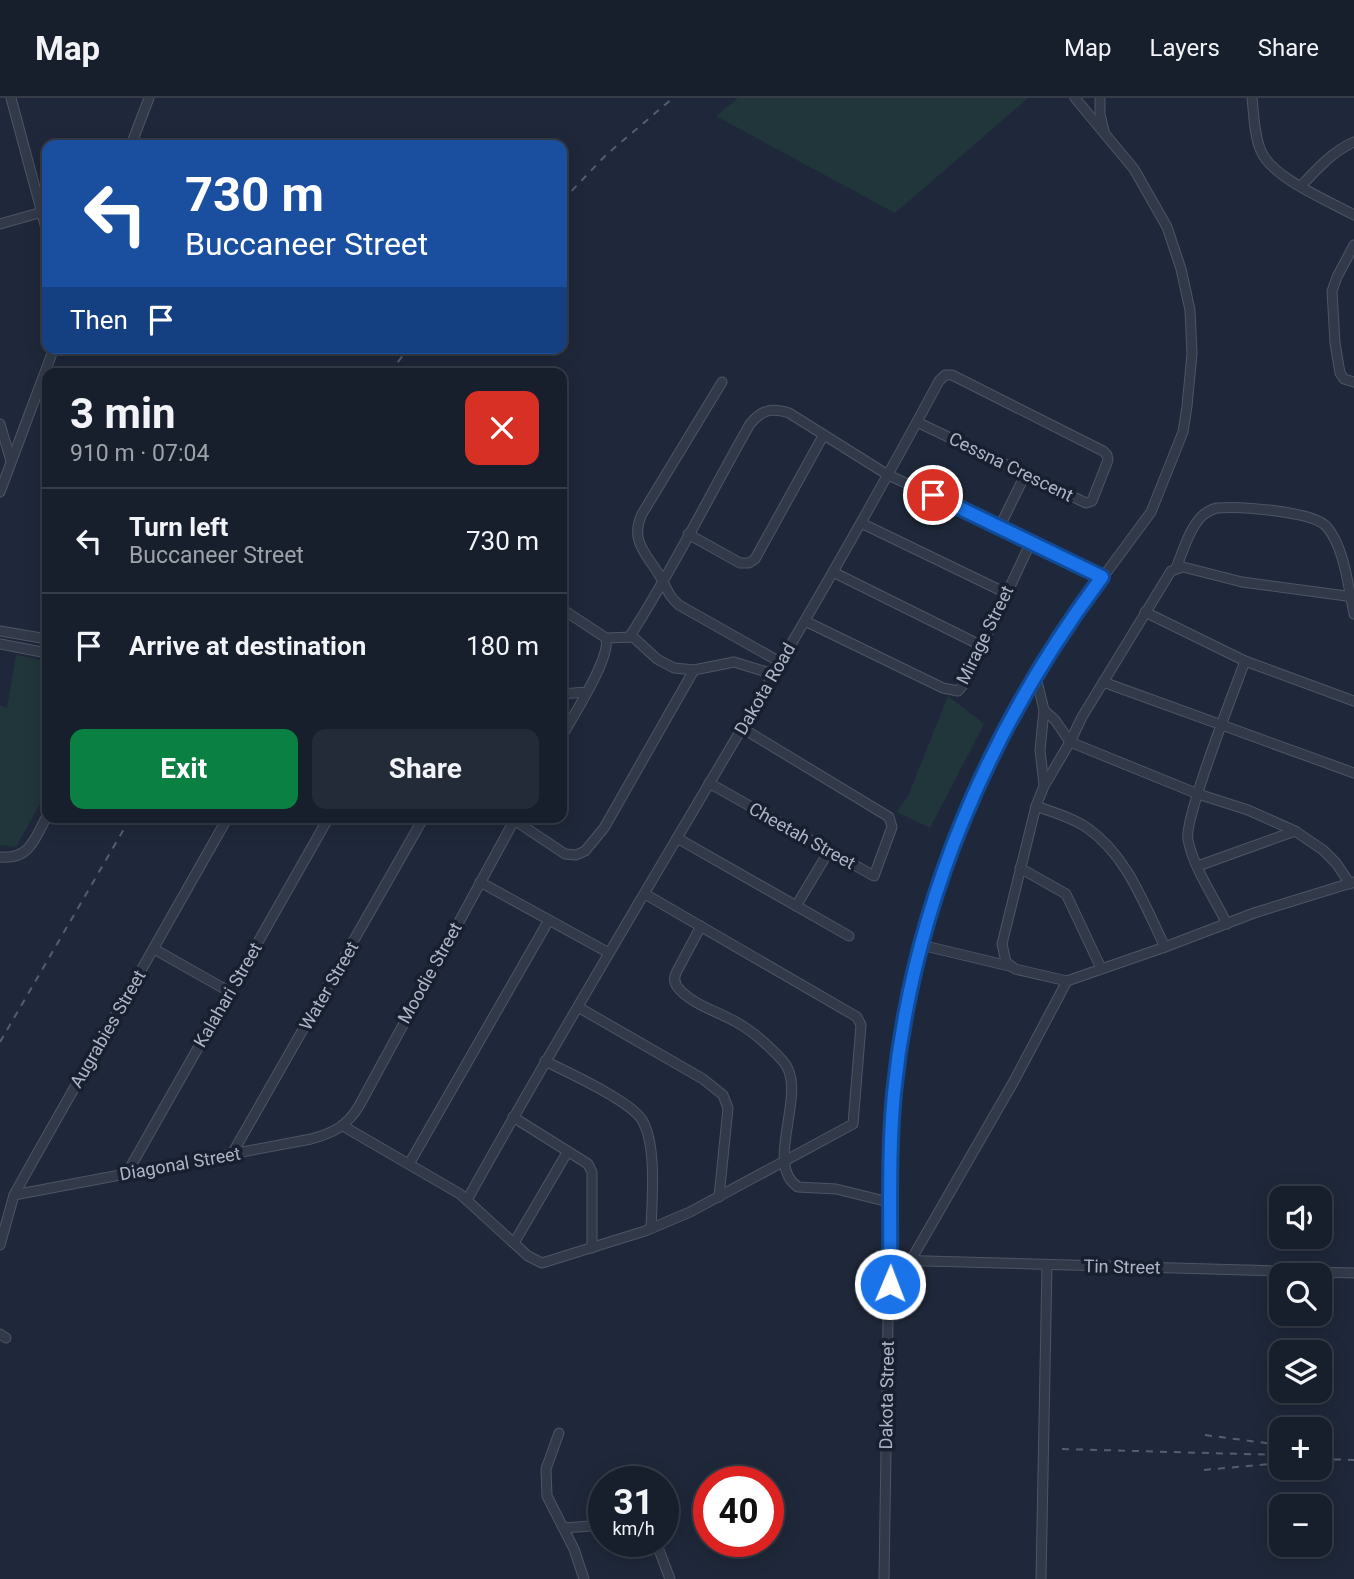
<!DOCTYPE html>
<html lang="en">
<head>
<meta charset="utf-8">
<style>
	:root { --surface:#171e2c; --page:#242b38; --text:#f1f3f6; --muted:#9ea2a9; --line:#363c48; --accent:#0b8043 }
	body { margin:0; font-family:Roboto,sans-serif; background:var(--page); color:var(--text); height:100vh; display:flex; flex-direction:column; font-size:26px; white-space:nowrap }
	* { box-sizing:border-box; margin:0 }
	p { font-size:23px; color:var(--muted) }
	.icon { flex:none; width:38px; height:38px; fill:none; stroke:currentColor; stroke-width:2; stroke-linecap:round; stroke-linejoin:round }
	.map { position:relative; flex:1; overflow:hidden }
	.side { position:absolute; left:42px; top:270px; width:525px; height:455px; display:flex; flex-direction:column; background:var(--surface); border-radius:14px; box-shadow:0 4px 18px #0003,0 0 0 2px var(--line) }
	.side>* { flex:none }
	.guide { position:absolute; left:42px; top:42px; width:525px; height:214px; border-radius:14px; box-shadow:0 4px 18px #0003,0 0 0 2px var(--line); background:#1a4fa0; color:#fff; overflow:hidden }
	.controls { position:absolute; left:1269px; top:1088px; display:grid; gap:14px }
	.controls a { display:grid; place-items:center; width:63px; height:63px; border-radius:14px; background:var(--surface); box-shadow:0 4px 18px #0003,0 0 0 2px var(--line); font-size:35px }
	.speed { position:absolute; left:588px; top:1368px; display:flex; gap:14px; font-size:35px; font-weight:700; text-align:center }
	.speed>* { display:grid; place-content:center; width:91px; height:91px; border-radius:50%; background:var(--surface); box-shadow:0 4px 18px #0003,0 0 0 2px var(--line); line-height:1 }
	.speed small { font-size:18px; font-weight:400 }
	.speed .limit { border:10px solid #d22; background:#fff; color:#111 }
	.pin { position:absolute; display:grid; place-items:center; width:60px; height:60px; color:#fff; margin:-30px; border:4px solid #fff; border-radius:50%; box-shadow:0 2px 7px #0007 }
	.me { position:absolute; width:77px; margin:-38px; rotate:1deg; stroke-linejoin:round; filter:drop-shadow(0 0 5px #0008) }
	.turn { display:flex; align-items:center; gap:24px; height:147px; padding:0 28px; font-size:32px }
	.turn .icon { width:91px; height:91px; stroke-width:2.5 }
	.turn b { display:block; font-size:49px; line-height:60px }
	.then { display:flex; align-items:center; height:66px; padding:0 28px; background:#0003; gap:14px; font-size:26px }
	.round { display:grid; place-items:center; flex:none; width:74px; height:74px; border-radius:14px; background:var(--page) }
	.overview { display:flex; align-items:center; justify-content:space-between; height:119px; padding:0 28px }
	h1 { font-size:42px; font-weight:700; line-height:52px }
	.cta { display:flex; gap:14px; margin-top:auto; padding:14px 28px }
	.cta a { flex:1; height:80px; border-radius:14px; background:var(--accent); color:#fff; font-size:28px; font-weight:700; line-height:80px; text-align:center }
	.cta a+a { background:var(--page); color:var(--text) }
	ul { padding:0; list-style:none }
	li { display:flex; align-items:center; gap:21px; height:105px; padding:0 28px; border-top:2px solid var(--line) }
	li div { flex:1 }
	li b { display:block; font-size:26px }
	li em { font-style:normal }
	header { display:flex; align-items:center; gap:42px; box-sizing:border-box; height:98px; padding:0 35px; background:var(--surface); border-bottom:2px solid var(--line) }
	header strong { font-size:33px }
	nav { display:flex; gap:38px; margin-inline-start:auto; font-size:24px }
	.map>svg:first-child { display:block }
</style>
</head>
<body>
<header>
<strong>Map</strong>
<nav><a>Map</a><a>Layers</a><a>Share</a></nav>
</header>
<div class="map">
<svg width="1354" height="1481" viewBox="0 0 1354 1481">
	<rect width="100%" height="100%" fill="#1f283a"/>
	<g fill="#21363b">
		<polygon points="738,0 1028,0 895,115 716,18"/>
		<polygon points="16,557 47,563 47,693 16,749 0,747 0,607 7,610"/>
		<polygon points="948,598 984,626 930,730 897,714 908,698"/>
	</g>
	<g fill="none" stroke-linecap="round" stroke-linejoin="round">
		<defs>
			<g id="minor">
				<polyline points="11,0 47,134"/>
				<polyline points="1100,0 1100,16 1104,33"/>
				<path d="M1252,0C1254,17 1254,37 1261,53C1272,80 1329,103 1354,117"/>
				<polyline points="131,47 149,0"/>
				<path d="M1301,88C1317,71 1333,53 1354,44"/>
				<polyline points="0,126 46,113"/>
				<polyline points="1354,147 1337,179 1332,193 1335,245 1340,275 1344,281 1354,284"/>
				<path d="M722,284L642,416C628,446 651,459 663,484C669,495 669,498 679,507L780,564"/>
				<polyline points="0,326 11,363"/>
				<polyline points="0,394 54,250"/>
				<polyline points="861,425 1006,495"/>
				<polyline points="1000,428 1026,375"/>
				<polyline points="688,436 740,465 749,465 755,461 823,338"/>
				<path d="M1176,470C1183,454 1189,430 1203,417C1207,414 1212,411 1217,410C1238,408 1314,413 1327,429C1345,451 1348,489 1354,516"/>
				<polyline points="833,474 982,548"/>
				<polyline points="1354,499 1242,484 1183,469 1171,473 1082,619 1070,644 1044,688 1036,708 1002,846 1006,864 1015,871 1067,883 1165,849 1254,815 1354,784"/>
				<polyline points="562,511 606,540"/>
				<polyline points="1145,514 1245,563 1354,603"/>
				<polyline points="805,523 943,590 958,593 964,586 1031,444"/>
				<polyline points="0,533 47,541"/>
				<path d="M630,538C674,470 710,396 750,326C762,311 772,310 789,315L888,377L1000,428L1102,479"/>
				<polyline points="606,540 633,539 657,561 674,570 694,572 734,564 773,576"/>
				<polyline points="0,546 47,555"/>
				<polyline points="1035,575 1044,612 1040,652 1044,687"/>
				<polyline points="1103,584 1354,675"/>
				<polyline points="562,596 586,594"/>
				<polyline points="1044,612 1055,622 1070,644 1198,696 1248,712 1295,733 1323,752 1336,765 1350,786"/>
				<path d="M562,638C573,618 611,560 606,540"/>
				<polyline points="709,685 874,778 892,729 889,719 742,630"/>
				<path d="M1036,708C1052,714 1071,719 1086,729C1127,757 1144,806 1165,849"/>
				<polyline points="514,722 565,756 576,757 585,753 604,730 694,572"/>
				<polyline points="677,740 849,838"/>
				<path d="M0,759C30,762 35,740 47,718"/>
				<polyline points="1198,768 1295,733"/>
				<polyline points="1020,770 1066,796 1101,870"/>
				<polyline points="480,784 609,855"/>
				<polyline points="796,808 829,753"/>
				<path d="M1227,826C1214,799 1194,771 1188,742C1183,722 1235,591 1245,563"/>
				<path d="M701,828L677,873C673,880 674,886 680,892C694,907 719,914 736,924C753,933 769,948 782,962C811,991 762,1066 798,1089L836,1091L889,1104"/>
				<polyline points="921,847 1009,868"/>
				<polyline points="154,851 230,894"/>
				<polyline points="578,909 703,981 723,997 728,1010 719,1099"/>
				<path d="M545,963C567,974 631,1003 642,1022C657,1046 652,1103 651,1130"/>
				<polyline points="513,1019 588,1066 592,1074 592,1150"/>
				<polyline points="343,1028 460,1096 528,1158 542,1165 645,1133 690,1114 853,1026 861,927 857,919 645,796"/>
				<polyline points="232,1056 424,719"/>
				<polyline points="409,1066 549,822"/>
				<polyline points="127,1075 329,719"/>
				<path d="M14,1097L311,1041C333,1035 347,1028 359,1008L516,719"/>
				<path d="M467,1102C620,827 790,561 939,283L945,277H952L1103,353L1107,357L1108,362L1092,403L1086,405L917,324"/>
				<polyline points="514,1145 568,1053"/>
				<polyline points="0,1147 14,1097 34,1061 228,719"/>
				<polyline points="890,1162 1354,1175"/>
				<polyline points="911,1162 1014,983 1067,883"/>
				<polyline points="0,1236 6,1240"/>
				<polyline points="559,1335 546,1371 547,1398 574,1451 584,1481"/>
				<polyline points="564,1430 604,1427"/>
				<polyline points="656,1444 670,1481"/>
				<polyline points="884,1481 891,1032 903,928 921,847 947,760 1005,632 1053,547 1151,414 1183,334 1187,308 1192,256 1190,212 1181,171 1167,129 1134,71 1075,0"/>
				<polyline points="1041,1481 1047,1167"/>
			</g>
		</defs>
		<use href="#minor" stroke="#4d5565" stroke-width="11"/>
		<use href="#minor" stroke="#323a4a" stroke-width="9"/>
		<g stroke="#545e72" stroke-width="2" stroke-dasharray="7 7" stroke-linecap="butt">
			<polyline points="562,103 606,57 673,0"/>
			<polyline points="389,275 409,250"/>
			<polyline points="0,944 131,719"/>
			<polyline points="1205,1337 1281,1347"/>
			<polyline points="1062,1351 1281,1357"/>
			<polyline points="1320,1361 1354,1362"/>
			<polyline points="1204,1372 1281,1365"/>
		</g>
	</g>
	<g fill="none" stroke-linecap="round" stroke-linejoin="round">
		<defs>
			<path id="route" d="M890,1186C891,1122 888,1058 894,995C913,806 989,630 1102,479L933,397"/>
		</defs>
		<use href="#route" stroke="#114b97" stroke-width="18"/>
		<use href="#route" stroke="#1a73e8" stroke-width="12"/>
	</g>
	<g text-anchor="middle" stroke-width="7" stroke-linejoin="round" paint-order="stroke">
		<g font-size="18" fill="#adb5c7" stroke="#181f2f">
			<text transform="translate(1011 369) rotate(26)" y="6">Cessna Crescent</text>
			<text transform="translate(985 537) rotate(-64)" y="6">Mirage Street</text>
			<text transform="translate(765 591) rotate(-60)" y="6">Dakota Road</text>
			<text transform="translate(802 738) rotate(29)" y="6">Cheetah Street</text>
			<text transform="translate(430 875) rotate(-61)" y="6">Moodie Street</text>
			<text transform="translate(329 888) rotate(-60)" y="6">Water Street</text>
			<text transform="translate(228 897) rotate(-60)" y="6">Kalahari Street</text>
			<text transform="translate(108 931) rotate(-60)" y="6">Augrabies Street</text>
			<text transform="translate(180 1066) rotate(-10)" y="6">Diagonal Street</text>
			<text transform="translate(1122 1169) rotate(1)" y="6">Tin Street</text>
			<text transform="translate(887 1297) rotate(-89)" y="6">Dakota Street</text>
		</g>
	</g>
</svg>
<div class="controls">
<a><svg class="icon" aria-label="sound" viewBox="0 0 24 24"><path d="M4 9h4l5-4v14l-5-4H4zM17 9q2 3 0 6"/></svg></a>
<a><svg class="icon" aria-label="search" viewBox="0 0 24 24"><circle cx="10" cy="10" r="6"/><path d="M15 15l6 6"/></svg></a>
<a><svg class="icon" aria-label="layers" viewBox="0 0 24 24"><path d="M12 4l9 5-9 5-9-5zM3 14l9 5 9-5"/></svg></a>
<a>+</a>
<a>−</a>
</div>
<div class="speed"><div>31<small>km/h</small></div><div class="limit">40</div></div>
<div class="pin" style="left:933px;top:397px;background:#d93025"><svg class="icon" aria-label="arrive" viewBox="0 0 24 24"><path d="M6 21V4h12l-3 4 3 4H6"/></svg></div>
<svg class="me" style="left:890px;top:1186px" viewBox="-20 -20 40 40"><circle r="17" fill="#1a73e8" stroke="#fff" stroke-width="3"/><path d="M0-11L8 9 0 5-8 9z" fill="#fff"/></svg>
<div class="guide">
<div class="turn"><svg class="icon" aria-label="left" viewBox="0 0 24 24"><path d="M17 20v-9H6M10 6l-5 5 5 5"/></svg><div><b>730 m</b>Buccaneer Street</div></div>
<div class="then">Then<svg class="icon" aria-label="arrive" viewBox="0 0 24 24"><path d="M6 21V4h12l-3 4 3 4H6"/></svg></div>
</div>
<section class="side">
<div class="overview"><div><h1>3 min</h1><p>910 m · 07:04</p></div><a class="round" style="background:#d93025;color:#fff"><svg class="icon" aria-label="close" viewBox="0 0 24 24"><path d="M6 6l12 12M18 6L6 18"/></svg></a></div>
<ul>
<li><svg class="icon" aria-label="left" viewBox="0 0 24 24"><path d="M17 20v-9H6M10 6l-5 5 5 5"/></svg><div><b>Turn left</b><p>Buccaneer Street</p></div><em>730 m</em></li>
<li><svg class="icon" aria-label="arrive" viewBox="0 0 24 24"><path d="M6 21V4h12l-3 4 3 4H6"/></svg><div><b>Arrive at destination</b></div><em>180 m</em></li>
</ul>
<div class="cta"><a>Exit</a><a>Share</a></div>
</section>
</div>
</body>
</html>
